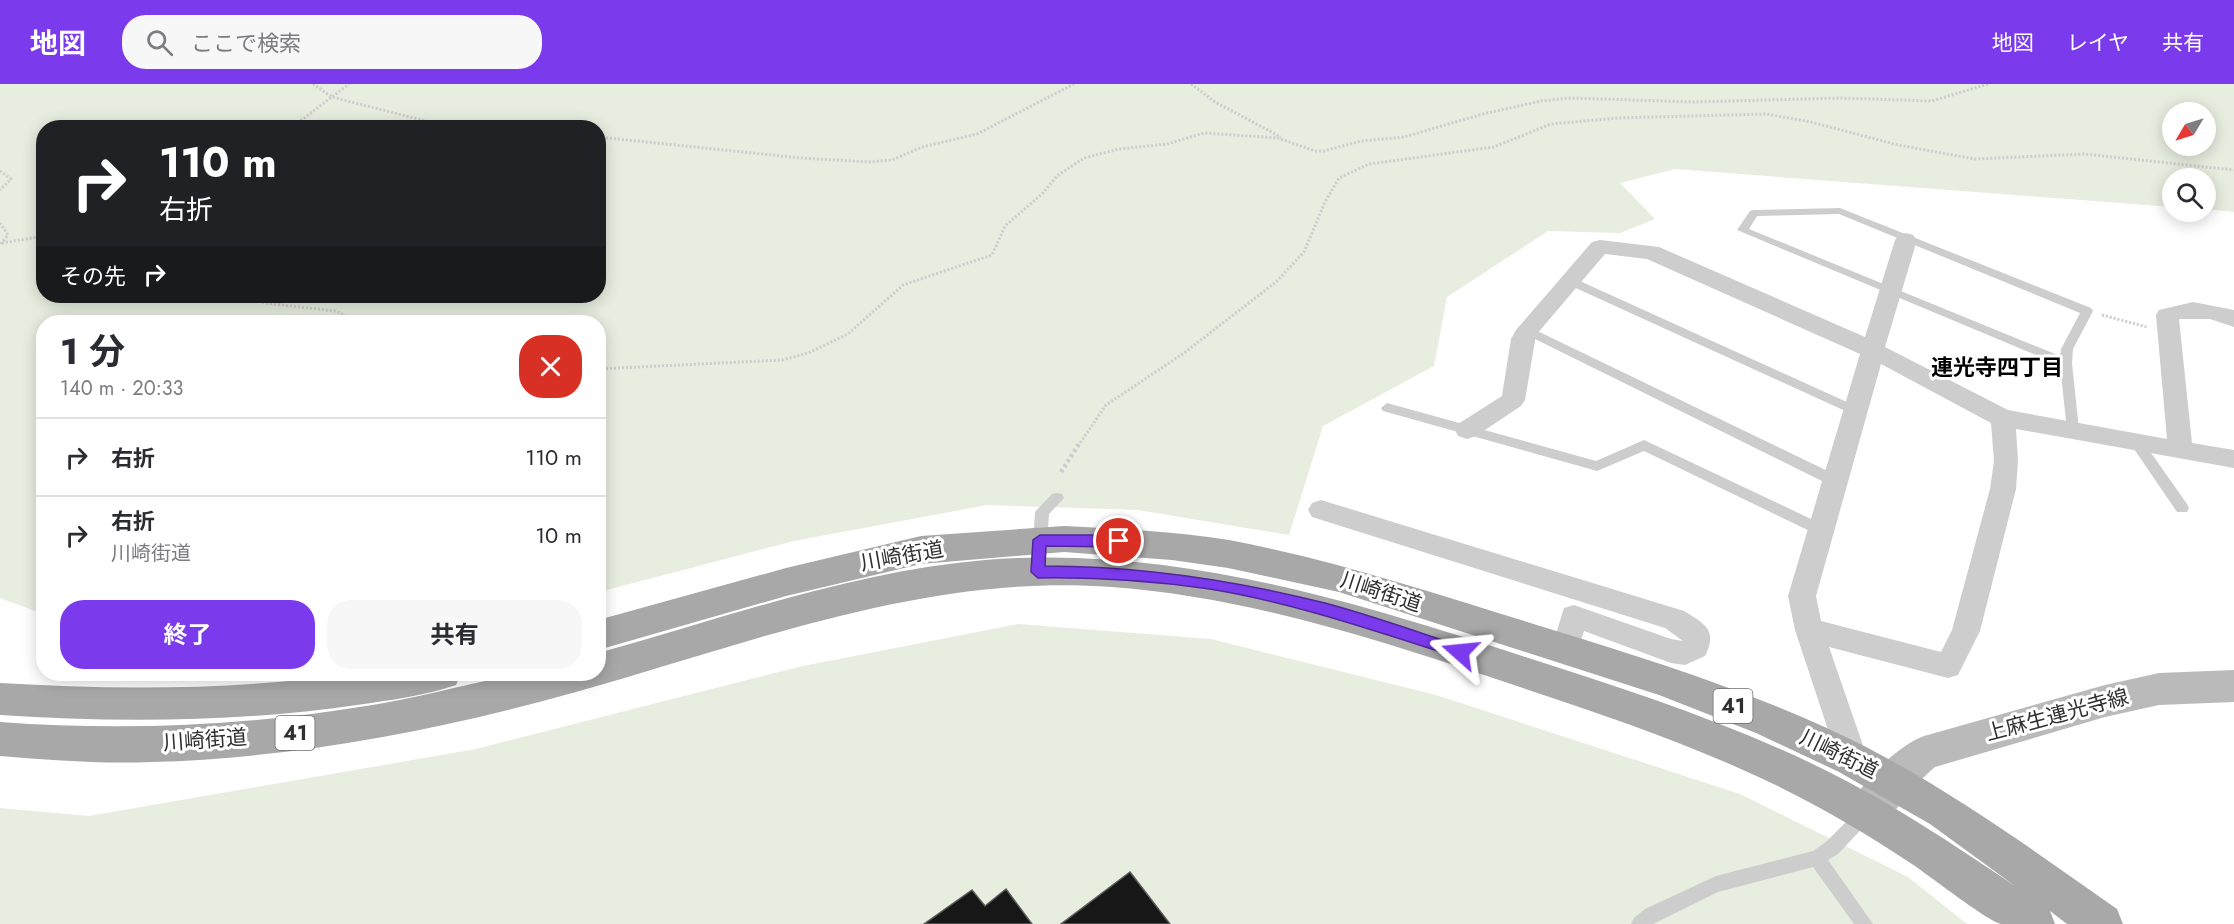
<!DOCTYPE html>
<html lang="ja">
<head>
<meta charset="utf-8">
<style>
	:root { --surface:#fff; --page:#f7f7f7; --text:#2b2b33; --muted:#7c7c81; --line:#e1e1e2; --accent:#7c3aed }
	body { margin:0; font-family:Jost,"Noto Sans JP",sans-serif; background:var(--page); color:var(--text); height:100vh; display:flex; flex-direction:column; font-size:22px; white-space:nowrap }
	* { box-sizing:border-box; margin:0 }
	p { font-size:20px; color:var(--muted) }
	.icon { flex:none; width:33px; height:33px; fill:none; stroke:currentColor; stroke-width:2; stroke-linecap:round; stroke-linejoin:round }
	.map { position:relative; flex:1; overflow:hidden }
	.side { position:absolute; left:36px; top:231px; width:570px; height:366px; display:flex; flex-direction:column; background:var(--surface); border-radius:24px; box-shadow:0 3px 15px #0003 }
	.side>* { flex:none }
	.banner { position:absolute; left:36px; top:36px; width:570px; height:183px; border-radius:24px; box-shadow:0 3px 15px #0003; background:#202124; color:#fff; overflow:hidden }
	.needle { width:39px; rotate:232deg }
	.fabs { position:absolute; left:2162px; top:18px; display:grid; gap:12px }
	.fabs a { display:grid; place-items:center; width:54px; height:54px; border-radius:50%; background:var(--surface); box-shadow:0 3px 15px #0003; font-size:30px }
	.pin { position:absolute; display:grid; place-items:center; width:51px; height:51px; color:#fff; margin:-26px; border:3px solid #fff; border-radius:50%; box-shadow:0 2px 6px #0007 }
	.me { position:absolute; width:66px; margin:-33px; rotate:288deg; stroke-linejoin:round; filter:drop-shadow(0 0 4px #0008) }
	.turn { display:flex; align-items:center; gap:21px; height:126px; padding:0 24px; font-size:27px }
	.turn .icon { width:78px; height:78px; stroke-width:2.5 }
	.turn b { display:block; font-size:42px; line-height:51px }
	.then { display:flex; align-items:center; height:57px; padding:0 24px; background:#0003; gap:12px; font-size:22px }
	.round { display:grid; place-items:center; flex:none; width:63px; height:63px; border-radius:24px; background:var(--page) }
	.summary { display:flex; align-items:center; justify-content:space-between; height:102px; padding:0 24px }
	h1 { font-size:36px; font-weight:700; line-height:45px }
	.primary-button { display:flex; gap:12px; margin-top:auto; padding:12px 24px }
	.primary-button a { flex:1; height:69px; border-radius:24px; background:var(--accent); color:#fff; font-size:24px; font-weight:700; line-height:69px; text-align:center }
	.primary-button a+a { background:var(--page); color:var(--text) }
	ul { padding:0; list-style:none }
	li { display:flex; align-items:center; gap:18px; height:78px; padding:0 24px; border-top:2px solid var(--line) }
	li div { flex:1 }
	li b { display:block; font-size:22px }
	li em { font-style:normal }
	header { display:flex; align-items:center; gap:36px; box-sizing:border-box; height:84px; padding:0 30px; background:var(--accent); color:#fff }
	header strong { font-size:28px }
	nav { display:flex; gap:33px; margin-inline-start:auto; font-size:21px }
	.search { width:420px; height:54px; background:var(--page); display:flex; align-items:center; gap:15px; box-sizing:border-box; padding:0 21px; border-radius:24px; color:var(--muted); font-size:22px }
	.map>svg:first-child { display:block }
</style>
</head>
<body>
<header>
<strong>地図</strong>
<div class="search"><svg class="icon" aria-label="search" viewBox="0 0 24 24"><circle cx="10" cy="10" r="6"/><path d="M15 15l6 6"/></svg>ここで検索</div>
<nav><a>地図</a><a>レイヤ</a><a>共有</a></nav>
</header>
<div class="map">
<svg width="2234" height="840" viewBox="0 0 2234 840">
	<rect width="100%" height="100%" fill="#fff"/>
	<g fill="#e7eddf" fill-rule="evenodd">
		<path d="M0,0H2234V128L2205,125V94H2172V123L1675,85L1620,99L1655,135L1620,149L1548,147L1447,213L1434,282L1323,342L1289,451L1138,426L987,421L794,457L599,508L598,238H44L43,530L0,514ZM2172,28H2205V62H2172ZM44,44H598V212H44Z"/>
		<polygon points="1018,540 1211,555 1436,611 1740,710 1908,793 1967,840 0,840 0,724 89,732 476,665 798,583"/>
	</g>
	<g fill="#171717" stroke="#5d5d5d" stroke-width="1.5">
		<polygon points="1130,788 1170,840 1061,840"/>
		<polygon points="1006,805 1032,840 924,840 972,806 985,822"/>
	</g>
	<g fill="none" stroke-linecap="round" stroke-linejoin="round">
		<g stroke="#cdcdcd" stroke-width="3" stroke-dasharray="2 2" stroke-linecap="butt">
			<polyline points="313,0 332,13 453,44"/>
			<polyline points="1191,0 1215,18 1281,53"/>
			<polyline points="291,44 349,0"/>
			<polyline points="598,53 801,74 869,78 892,76 922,63 977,50 1074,0"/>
			<polyline points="0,87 11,95 0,106"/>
			<polyline points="0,139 8,151 1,160"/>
			<polyline points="2,159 44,152"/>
			<polyline points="252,212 265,219 335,227 360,238"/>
			<polyline points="2102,231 2147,243"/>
			<polyline points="598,285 782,276 808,269 848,250 903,201 992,171 1005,142 1042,110 1057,92 1084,74 1119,65 1167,60 1204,49 1278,54 1315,67 1324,67 1361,57 1404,53 1483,30 1541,17 1570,14 1694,18 1840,14 1932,17 1988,0"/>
			<polyline points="1078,362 1106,321 1184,269 1276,198 1304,168 1325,118 1339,94 1369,80 1494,63 1551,40 1618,34 1766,30 1811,38 1898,61 1975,75 2084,70 2234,86"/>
		</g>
		<polyline stroke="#cdcdcd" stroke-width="4.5" stroke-dasharray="3 3" stroke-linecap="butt" points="1061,388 1079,360"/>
		<g fill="#cdcdcd" fill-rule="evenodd">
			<path d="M1840,124L2091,224L2093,227L2073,265L2072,279L2079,346L2078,349H2068L2067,346L2060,281L1737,146L1750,127L1754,126ZM1839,130L2080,229L2061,265L2060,272L1749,145L1757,132Z"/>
			<polygon points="1571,193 1860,324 1862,327 1856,332 1852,330 1567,200 1565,197"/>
			<polygon points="1527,242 1842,394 1844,398 1842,402 1832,402 1523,249 1521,246"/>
			<polygon points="1387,319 1596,377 1644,356 1826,442 1828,446 1826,450 1816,450 1644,367 1597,387 1383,327 1381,324"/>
			<polygon points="2137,354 2142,356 2187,420 2189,424 2187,428 2177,428 2132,362 2131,359"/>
			<polygon points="1057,409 1062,410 1064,414 1049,430 1045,488 1043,492 1033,492 1031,488 1035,428 1052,410"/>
			<polygon points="1865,722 1871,725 1873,730 1871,735 1838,770 1828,776 1873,840 1854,840 1813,783 1718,808 1653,840 1631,840 1634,834 1645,825 1716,792 1813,767 1826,758 1859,725"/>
		</g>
		<g fill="#cdcdcd" fill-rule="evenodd">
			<path d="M1906,149L1913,151L1917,156L1885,263L2008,326L2167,355L2156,231L2159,226L2193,218L2234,226V243L2210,235H2179L2192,359L2234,366V384L2016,345L2018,377L2016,405L1980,547L1958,591L1948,594L1829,563L1868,676L1864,686L1853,690L1842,686L1838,676L1795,546L1788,512L1860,270L1647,175L1605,170L1536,251L1525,316L1521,322L1476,352L1467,355L1458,352L1455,346L1458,340L1502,312L1511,255L1516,246L1592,158L1600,156L1659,163L1865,253L1895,156L1899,151ZM1881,280L1991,339L1994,377L1990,405L1952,546L1941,568L1821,537L1816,512Z"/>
			<path d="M1321,416L1684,527C1705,540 1718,546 1705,572L1685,581L1671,579L1584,547L1575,574L1565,578L1555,574L1551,566L1564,524L1574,521L1671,555L1683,557L1665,544L1312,433L1308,426L1312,419Z"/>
		</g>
		<path fill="#bababa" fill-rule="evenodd" d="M2234,586V618L2159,621L2105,633L1935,683C1911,702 1895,736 1866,748L1852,742L1846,729C1858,702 1896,662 1924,652L2105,601L2159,589Z"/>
		<g fill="#a8a8a8" fill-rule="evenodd">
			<path d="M1064,442C1119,445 1174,447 1229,456C1339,477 1446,513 1553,546C1660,579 1768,613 1868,664C1956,710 2036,768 2117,825L2123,840H2067L2050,827L2055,840C2039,840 2017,840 2001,840C1986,836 1930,792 1912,780C1861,746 1808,715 1752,690C1670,652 1585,625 1499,596C1373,554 1246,513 1112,503C926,489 751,559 576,608C437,647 295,674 151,678C100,680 50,676 0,672V638C123,647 244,642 366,622C418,614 469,599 521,590C546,586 574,590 598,590V569C725,534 853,487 985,476C1157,462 1323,508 1485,560C1599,597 1715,632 1823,685C1890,718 1953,760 2015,802L1930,740L1839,688L1756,649L1659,611L1339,508L1228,484L1172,476L1064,468L921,480L786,512L598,566V536L786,484L921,452Z"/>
			<path d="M350,590H461L456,601C425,612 390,616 357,621C239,638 119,639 0,631V599C117,606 234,606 350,590Z"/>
		</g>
	</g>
	<path fill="#7c3aed" stroke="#51269a" stroke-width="1.5" d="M1040,451H1119L1126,457L1119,463L1046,462L1045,482C1140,482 1233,496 1325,519C1370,531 1415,547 1460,562L1467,568L1460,574C1378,548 1295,519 1210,505C1153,497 1096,493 1038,494L1031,488L1033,456Z"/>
	<g text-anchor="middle" stroke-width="6" stroke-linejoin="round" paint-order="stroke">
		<g fill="#fff" stroke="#6e6e6e" stroke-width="1.5">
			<rect x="1713.5" y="605" width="39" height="34" rx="4.5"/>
			<rect x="275.5" y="632" width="39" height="34" rx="4.5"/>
		</g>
		<g font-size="20" font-weight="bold" fill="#303030">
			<text x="1733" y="629">41</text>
			<text x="295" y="656">41</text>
		</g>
		<g font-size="21" fill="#303030" stroke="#fff">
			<text transform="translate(902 472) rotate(-10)" y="7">川崎街道</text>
			<text transform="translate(1381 508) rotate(18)" y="7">川崎街道</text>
			<text transform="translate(2057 631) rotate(-15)" y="7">上麻生連光寺線</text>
			<text transform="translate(205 656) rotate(-4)" y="7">川崎街道</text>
			<text transform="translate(1839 670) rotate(26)" y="7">川崎街道</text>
		</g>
		<g font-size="22" font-weight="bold" fill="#000" stroke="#fff">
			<text x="1997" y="291">連光寺四丁目</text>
		</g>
	</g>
</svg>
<div class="fabs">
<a><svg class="needle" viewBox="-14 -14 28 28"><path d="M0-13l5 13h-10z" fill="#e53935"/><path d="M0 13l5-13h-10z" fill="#7c7c81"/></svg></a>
<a><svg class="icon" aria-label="search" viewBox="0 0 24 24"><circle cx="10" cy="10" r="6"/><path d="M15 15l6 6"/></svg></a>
</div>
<div class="pin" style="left:1119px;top:457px;background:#d93025"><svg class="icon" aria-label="arrive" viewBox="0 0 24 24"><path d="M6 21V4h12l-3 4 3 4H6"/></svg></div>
<svg class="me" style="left:1460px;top:568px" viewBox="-20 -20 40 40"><path d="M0-17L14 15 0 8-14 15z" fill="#7c3aed" stroke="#fff" stroke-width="4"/></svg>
<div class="banner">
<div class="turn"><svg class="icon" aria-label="right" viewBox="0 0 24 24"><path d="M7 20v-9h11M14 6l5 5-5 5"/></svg><div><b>110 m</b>右折</div></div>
<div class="then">その先<svg class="icon" aria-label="right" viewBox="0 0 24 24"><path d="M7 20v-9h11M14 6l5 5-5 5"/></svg></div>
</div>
<section class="side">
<div class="summary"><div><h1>1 分</h1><p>140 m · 20:33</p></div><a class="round" style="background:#d93025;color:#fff"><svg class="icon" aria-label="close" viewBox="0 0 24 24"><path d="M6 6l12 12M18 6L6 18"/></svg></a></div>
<ul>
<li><svg class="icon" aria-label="right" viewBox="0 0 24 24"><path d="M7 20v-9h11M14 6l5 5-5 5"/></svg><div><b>右折</b></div><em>110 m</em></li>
<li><svg class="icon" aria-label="right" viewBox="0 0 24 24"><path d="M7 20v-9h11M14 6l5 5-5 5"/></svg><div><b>右折</b><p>川崎街道</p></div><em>10 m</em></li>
</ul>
<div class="primary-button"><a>終了</a><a>共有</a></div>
</section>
</div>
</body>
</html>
